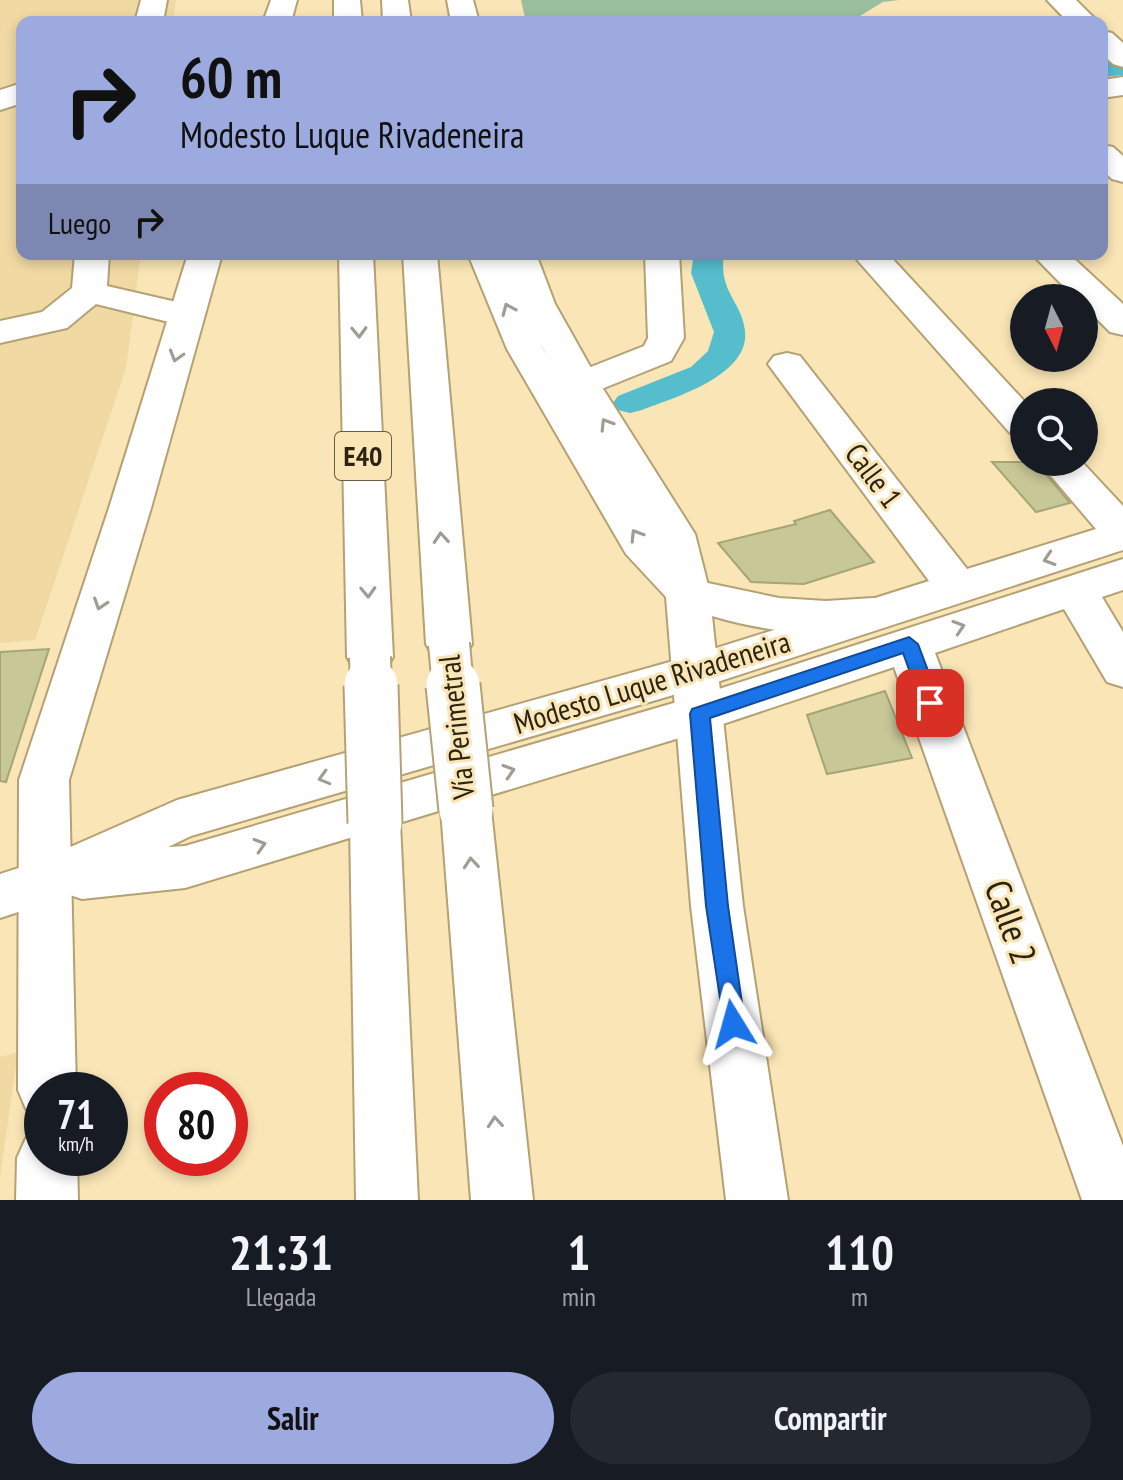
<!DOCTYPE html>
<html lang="es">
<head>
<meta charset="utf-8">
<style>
	:root { --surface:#171b24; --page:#242831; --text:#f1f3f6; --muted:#9ea1a6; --accent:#9caadf }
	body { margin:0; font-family:"PT Sans Narrow",sans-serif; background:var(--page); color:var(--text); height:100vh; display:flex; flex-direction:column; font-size:30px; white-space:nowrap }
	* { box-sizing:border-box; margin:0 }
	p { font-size:26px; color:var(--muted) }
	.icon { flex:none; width:44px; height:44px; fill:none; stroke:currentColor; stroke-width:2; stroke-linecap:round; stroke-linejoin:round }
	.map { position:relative; height:1200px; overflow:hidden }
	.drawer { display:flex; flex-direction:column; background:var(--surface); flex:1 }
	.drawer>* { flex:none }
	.banner { position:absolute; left:16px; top:16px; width:1092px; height:244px; border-radius:16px; box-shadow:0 4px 12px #0003; background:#9caadf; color:#111; overflow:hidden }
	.needle { width:52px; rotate:174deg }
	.tools { position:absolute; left:1010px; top:284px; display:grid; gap:16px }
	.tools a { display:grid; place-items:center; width:88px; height:88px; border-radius:50%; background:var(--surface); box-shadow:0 4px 12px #0003; font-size:40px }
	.speed { position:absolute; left:24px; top:1072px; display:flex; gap:16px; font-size:40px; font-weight:700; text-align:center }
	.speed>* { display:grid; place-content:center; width:104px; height:104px; border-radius:50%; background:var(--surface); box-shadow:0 4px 12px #0003; line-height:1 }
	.speed small { font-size:20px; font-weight:400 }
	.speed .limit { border:12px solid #d22; background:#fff; color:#111 }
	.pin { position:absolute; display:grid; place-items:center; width:68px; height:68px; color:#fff; margin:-34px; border-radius:16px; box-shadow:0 4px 12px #0006 }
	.me { position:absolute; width:88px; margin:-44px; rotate:352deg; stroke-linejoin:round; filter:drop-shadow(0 0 6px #0008) }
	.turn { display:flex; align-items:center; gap:28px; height:168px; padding:0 32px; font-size:36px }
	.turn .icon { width:104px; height:104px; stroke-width:2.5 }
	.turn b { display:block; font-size:56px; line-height:68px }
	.then { display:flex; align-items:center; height:76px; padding:0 32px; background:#0003; gap:16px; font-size:30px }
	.eta { display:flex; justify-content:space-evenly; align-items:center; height:136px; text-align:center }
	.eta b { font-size:48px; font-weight:600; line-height:56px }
	.action { display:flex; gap:16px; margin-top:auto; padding:16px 32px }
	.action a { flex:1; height:92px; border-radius:48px; background:var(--accent); color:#111; font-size:32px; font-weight:600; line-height:92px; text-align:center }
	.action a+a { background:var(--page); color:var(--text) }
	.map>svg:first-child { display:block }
</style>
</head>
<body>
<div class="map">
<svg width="1123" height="1200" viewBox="0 0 1123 1200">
	<rect width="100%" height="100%" fill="#f9e5b6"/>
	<g fill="#f0d9a3">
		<polygon points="0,0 176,0 173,22 22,22 22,254 141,254 126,368 35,640 0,643"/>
		<polygon points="18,1052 0,1178 0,1057"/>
	</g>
	<polygon fill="#9abf9e" points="521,0 899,0 883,2 850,22 526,22"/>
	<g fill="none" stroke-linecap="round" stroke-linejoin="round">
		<g fill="#56bdcc" fill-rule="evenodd">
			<polygon points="1123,61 1123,75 1102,77 1102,63"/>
			<path d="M694,254H724C718,292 742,301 745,331C750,376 673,398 642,410L630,413L618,410L613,403L618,396L691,367L708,351L714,332L691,273Z"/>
		</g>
	</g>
	<g fill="#c7c797" stroke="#a5a576" stroke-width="2">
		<polygon points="992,462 1036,462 1070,503 1036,512"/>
		<polygon points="830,510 874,562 804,584 751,582 718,543 796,524 794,521"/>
		<polygon points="49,649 6,782 0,781 0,652"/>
		<polygon points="885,691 912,758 827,774 807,715"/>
	</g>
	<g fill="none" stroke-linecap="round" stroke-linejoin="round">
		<defs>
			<g id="minor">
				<polygon points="141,0 167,0 163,22 135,22"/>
				<polygon points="1047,0 1076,0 1098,22 1068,22"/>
				<polygon points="1102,31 1112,33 1123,43 1123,67 1113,64 1102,54"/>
				<polygon points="1123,77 1123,95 1102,98 1102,80"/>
				<polygon points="22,83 22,103 0,110 0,90"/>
				<polygon points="1102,145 1113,147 1123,156 1123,182 1112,179 1102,170"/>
				<polygon points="75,254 109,254 107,286 198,307 203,315 198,323 185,326 96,304 67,328 0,343 0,321 42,312 72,288"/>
				<polygon points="645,254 679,254 684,338 671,361 594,392 581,395 568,392 562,384 568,376 644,346 648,338"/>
				<polygon points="852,254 888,254 1025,402 1024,436 1010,433"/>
				<polygon points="1032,254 1069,254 1123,304 1123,335 1110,332 1084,306 1084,298 1075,298"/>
				<polygon points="787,353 800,356 967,569 1096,529 1039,462 1082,462 1123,506 1123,550 711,684 191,836 168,847 185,846 694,697 1123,559 1123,590 1102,597 1123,632 1123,687 1107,682 1064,609 935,653 1123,1146 1123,1200 1082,1200 894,667 699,732 185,888 82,899 70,895 0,918 0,874 34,863 177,800 691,656 929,581 768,364 774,356"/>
			</g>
			<g id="major">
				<polygon points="447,0 473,0 479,22 451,22"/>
				<polygon points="502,254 536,254 555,304 600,384 695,534 710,593 703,604 688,608 673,604 666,593 653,534 562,384 519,304"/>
			</g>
			<g id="highway">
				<polygon points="271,0 297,0 291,22 263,22"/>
				<polygon points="334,0 360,0 362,22 334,22"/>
				<polygon points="382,0 408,0 411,22 383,22"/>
				<polygon points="188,254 222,254 151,508 69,780 76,1090 42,1090 42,1115 26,1109 18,1090 19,780 109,508"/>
				<polygon points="339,254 373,254 393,657 386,669 370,674 354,669 347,657"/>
				<polygon points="403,254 437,254 472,644 465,656 449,660 433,656 426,644"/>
				<path d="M468,254H502L543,349L656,534L703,582L779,598L826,601L873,598L889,603L895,614L889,625C834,641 766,632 712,616L743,906L788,1200H726L691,906L666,597L626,554L507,349Z"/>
				<polygon points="466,790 484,796 491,810 533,1200 471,1200 441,810 448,796"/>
				<polygon points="375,803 393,809 400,823 418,1200 356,1200 350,823 357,809"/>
				<polygon points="42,1131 42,1158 77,1158 78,1200 16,1200 17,1158 26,1138"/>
			</g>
		</defs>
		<use href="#minor" stroke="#b4a174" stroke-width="4"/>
		<use href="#major" stroke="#b4a174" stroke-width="4"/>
		<use href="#highway" stroke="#b4a174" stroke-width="4"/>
		<use href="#minor" fill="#fff" fill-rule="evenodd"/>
		<use href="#major" fill="#fff" fill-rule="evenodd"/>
		<use href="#highway" fill="#fff" fill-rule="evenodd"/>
		<defs>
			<g id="highway-bridge-far1">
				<polyline points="449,644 453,687"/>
				<polyline points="370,657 371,687"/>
			</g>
			<g id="highway-bridge">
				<polyline points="371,685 375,823"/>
				<polyline points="453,685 466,810"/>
			</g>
		</defs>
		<use href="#highway-bridge-far1" stroke="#b4a174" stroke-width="44" stroke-linecap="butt"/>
		<use href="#highway-bridge" stroke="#b4a174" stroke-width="57" stroke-linecap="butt"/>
		<use href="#highway-bridge-far1" stroke="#fff" stroke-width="40"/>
		<use href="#highway-bridge" stroke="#fff" stroke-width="53"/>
	</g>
	<defs><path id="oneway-chevron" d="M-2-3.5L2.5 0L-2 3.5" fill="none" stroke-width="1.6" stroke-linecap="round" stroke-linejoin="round" transform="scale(2)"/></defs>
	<g stroke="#a09c94">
		<use href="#oneway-chevron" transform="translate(508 309) rotate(-113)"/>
		<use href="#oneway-chevron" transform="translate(359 332) rotate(88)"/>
		<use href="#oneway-chevron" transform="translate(176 356) rotate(107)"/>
		<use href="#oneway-chevron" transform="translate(606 424) rotate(-122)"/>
		<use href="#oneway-chevron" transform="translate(636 535) rotate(-122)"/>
		<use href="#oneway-chevron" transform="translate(441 538) rotate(-94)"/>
		<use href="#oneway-chevron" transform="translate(1049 559) rotate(162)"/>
		<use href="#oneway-chevron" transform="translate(368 592) rotate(88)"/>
		<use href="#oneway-chevron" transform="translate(100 604) rotate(108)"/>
		<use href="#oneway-chevron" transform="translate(959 627) rotate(-18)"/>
		<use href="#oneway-chevron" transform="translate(509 771) rotate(-17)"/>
		<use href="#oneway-chevron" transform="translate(324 778) rotate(164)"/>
		<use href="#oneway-chevron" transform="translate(260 845) rotate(-17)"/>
		<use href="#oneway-chevron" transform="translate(471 863) rotate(-95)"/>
		<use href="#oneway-chevron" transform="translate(495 1122) rotate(-95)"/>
	</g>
	<polygon fill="#1a73e8" stroke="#114b97" stroke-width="2" points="909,637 918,644 940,703 937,708 923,708 903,653 710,718 728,906 745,1024 741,1031 733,1034 725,1031 706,906 690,714 692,709"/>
	<g text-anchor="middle" stroke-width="6" stroke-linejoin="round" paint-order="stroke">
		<rect fill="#f9e5b6" stroke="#695e43" stroke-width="2" x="335" y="432" width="56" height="48" rx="6"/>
		<g font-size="28" font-weight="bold" fill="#2b2412">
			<text x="363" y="466">E40</text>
		</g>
		<g font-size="30" fill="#2b2412" stroke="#f9e5b6">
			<text transform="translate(873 476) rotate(53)" y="10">Calle 1</text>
			<text transform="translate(652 683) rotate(-17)" y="10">Modesto Luque Rivadeneira</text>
			<text transform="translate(457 727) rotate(-96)" y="10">Vía Perimetral</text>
		</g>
		<g font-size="36" fill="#2b2412" stroke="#f9e5b6">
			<text transform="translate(1011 922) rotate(70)" y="13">Calle 2</text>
		</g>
	</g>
</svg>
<div class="tools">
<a><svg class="needle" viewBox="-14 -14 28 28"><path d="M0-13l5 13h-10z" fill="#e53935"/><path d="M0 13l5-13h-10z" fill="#9ea1a6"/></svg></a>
<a><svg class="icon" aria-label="search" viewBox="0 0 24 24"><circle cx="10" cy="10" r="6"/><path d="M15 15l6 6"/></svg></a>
</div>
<div class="speed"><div>71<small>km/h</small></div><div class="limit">80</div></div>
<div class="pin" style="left:930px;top:703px;background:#d93025"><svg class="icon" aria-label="arrive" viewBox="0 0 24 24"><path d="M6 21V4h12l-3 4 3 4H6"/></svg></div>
<svg class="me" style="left:733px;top:1024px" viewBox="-20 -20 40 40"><path d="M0-17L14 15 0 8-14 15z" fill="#1a73e8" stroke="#fff" stroke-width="4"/></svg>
<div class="banner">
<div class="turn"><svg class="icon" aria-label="right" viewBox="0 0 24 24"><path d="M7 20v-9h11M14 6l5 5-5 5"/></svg><div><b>60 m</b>Modesto Luque Rivadeneira</div></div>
<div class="then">Luego<svg class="icon" aria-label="right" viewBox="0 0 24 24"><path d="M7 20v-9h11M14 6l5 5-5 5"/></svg></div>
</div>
</div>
<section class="drawer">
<div class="eta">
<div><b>21:31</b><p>Llegada</p></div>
<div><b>1</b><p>min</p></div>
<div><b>110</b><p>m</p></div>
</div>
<div class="action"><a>Salir</a><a>Compartir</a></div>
</section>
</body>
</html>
